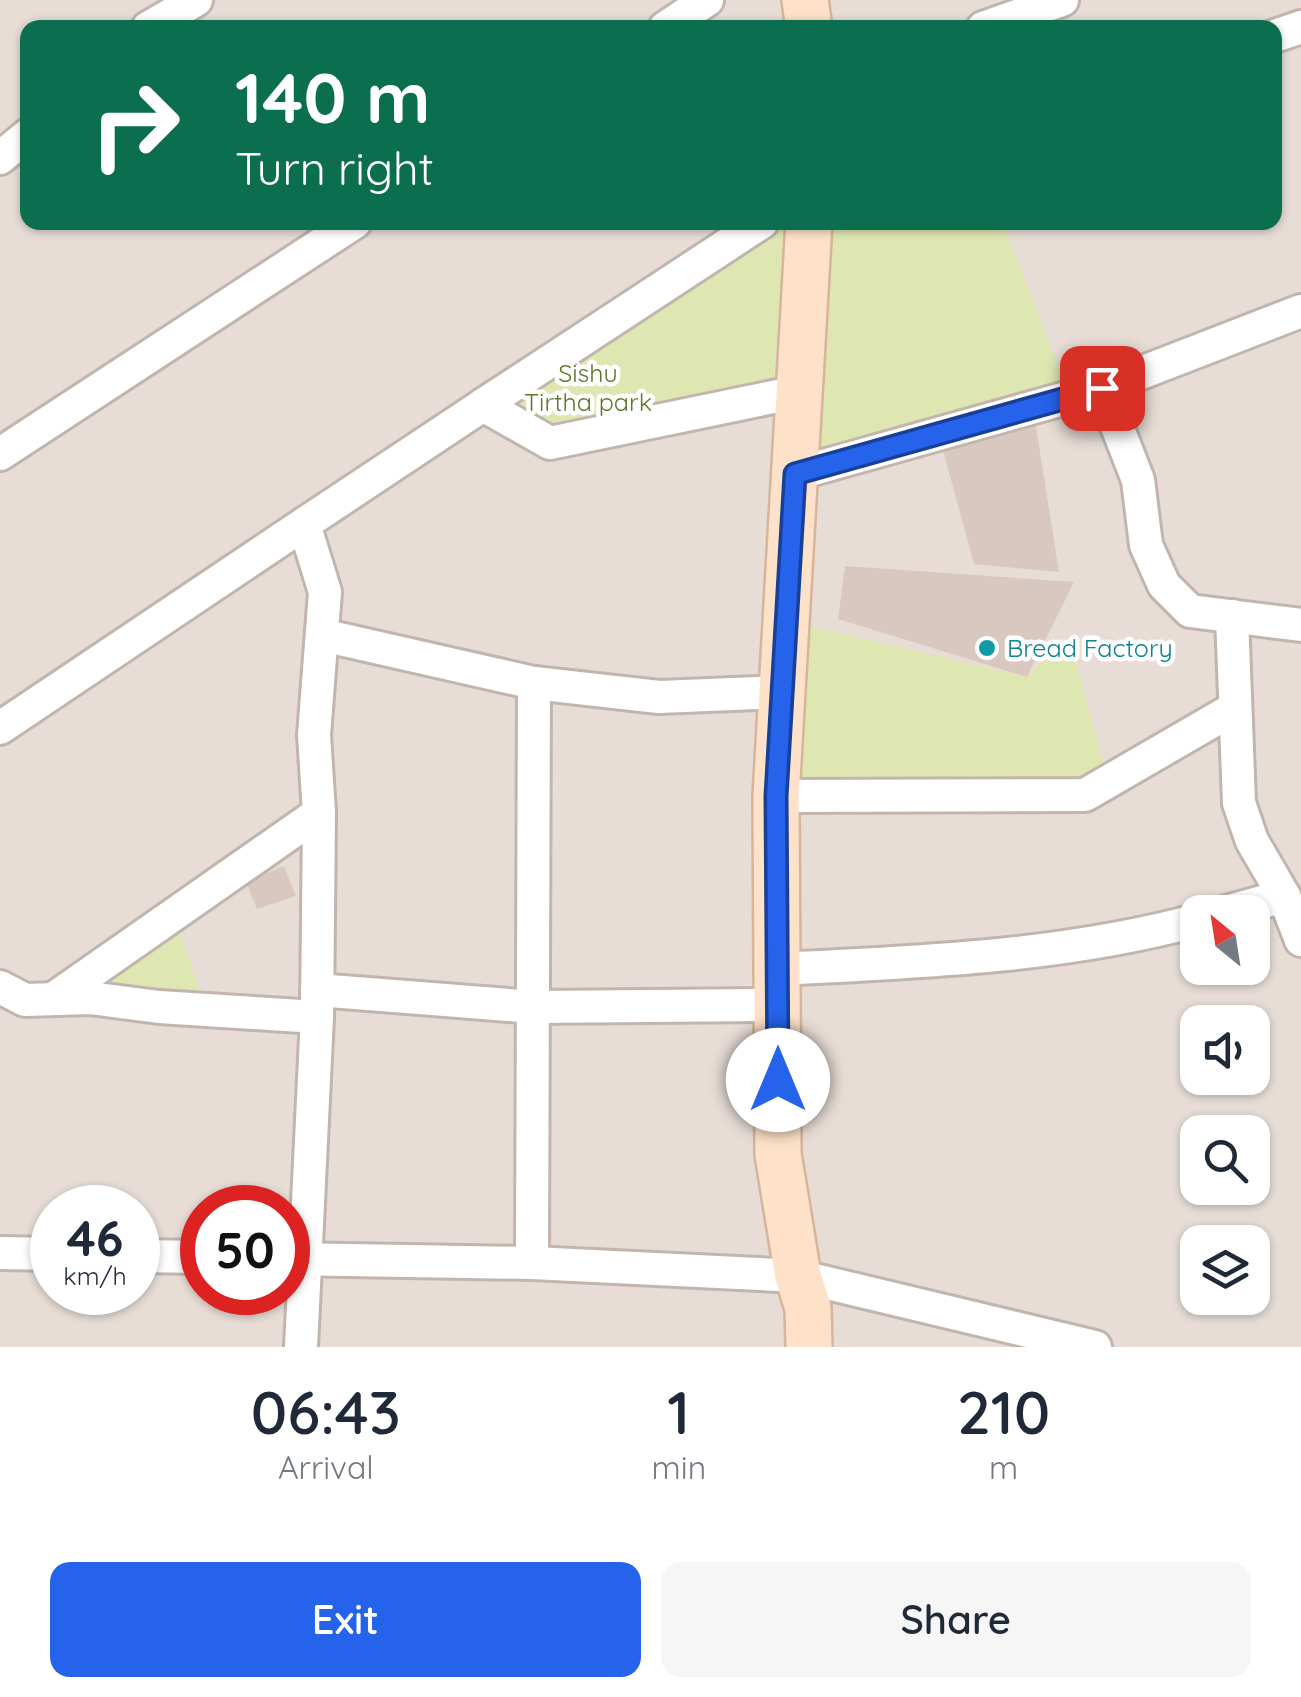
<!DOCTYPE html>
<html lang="en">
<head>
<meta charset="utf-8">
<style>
	:root { --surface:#fff; --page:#f6f6f7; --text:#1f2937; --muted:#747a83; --accent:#2563eb }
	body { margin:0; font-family:Quicksand,sans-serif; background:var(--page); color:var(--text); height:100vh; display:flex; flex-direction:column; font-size:38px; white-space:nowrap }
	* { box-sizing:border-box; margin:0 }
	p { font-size:32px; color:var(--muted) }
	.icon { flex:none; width:55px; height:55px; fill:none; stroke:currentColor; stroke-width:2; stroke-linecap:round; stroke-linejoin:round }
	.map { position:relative; height:1347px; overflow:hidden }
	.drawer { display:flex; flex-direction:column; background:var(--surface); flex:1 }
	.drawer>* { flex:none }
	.banner { position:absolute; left:20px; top:20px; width:1262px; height:210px; border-radius:20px; box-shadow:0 2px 8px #0004; background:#0b6e4f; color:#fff; overflow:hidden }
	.needle { width:65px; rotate:330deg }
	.tools { position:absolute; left:1180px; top:895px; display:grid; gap:20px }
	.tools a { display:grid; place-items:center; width:90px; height:90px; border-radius:20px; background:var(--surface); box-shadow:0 2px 8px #0004; font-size:50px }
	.speed { position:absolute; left:30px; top:1185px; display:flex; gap:20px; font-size:50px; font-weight:700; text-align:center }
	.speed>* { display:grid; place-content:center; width:130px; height:130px; border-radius:50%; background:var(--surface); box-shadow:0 2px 8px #0004; line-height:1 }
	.speed small { font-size:25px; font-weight:400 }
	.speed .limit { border:15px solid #d22; background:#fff; color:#111 }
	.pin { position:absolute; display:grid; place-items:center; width:85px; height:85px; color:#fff; margin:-42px; border-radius:20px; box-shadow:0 5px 15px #0006 }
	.me { position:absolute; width:110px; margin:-55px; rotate:0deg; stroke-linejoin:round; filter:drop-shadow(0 0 8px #0008) }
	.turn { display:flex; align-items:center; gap:35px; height:210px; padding:0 50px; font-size:45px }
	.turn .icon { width:130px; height:130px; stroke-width:2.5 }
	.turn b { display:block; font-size:70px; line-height:85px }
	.eta { display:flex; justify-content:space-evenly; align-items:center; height:170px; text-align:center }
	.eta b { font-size:60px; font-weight:600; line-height:70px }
	.button { display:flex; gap:20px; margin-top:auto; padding:20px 50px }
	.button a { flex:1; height:115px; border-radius:20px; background:var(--accent); color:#fff; font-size:40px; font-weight:600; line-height:115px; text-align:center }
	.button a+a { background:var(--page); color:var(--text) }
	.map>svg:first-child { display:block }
</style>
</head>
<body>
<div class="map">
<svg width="1301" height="1347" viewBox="0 0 1301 1347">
	<rect width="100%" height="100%" fill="#f4ede8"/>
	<path fill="#e7ddd6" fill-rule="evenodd" d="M0,0H1301V1347H0ZM28,28H1275V222H28ZM1198,912H1252V968H1198ZM1198,1022H1252V1078H1198ZM1198,1132H1252V1188H1198ZM52,1208H138V1292H52ZM202,1208H288V1292H202ZM1198,1242H1252V1298H1198Z"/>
	<g fill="#dee7b1">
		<polygon points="778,222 1003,223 1066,386 795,474 800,379 555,435 499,407"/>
		<polygon points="788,621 1027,677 1049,655 1074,654 1108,781 776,796"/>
		<polygon points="179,932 201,993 132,994 110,977"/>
	</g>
	<g fill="#d8c8c0">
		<polygon points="1034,414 1059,572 974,564 941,443"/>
		<polygon points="845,566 1074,582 1027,677 838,619"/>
		<polygon points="284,866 296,896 257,909 246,882"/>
	</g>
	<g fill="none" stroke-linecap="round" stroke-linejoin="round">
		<defs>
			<g id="minor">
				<polyline points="148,28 196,0"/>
				<polyline points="665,28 707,0"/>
				<polyline points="983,28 1062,0"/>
				<polyline points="1275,36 1301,27"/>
				<polyline points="0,158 28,135"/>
				<polyline points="762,222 483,405 550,443 797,392"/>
				<polyline points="1102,388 1138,480 1146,545 1164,585 1190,611 1301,625"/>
				<polyline points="0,454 355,222"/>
				<polyline points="795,474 1102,388 1301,311"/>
				<polyline points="1232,616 1239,803 1252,841 1284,896 1301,940"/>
				<polyline points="322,635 534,683 659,697 783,692"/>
				<polyline points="0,728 304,524"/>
				<polyline points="776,796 1085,795 1235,708"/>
				<polyline points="1226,912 1284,896"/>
				<path d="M778,969C917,962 1063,957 1198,920"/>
				<polyline points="0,987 25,1000 90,998 159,1007 317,1017"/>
				<polyline points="317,990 534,1007 778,1005"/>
				<polyline points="53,999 319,813"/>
				<polyline points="0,1253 52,1254"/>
				<polyline points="138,1256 202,1257"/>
				<polyline points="288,1259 532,1263 798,1276 1095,1347"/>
				<polyline points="532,1263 534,683"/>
				<polyline points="301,1347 317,1017 319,813 314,735 325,592 304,524 483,405"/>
			</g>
			<g id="secondary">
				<polyline points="805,0 809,28"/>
				<polyline points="809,1347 808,1308 798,1276 778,1154 776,796 809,222"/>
			</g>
		</defs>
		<use href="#minor" stroke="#c2b5ad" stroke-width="38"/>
		<use href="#secondary" stroke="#d6b59b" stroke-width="50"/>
		<use href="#minor" stroke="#fff" stroke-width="32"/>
		<use href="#secondary" stroke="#fde1c8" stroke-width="45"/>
	</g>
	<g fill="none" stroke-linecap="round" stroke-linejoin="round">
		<defs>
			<polyline id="route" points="778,1080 776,796 795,474 1102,388"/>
		</defs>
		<use href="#route" stroke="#184099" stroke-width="25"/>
		<use href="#route" stroke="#2563eb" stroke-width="18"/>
	</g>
	<circle fill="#0f9aa8" stroke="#fff" stroke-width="4" cx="987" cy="648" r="10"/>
	<g text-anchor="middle" stroke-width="9" stroke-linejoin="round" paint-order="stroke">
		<g font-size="25" fill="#5e782a" stroke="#fff">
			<text x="588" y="382">Sishu<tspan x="588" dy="29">Tirtha park</tspan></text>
		</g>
		<g font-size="25" fill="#0d838f" stroke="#fff" text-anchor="start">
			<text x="1007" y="657">Bread Factory</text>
		</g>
	</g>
</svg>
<div class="tools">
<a><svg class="needle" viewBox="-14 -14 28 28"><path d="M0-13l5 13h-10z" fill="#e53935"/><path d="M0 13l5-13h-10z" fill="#747a83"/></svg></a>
<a><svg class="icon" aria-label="sound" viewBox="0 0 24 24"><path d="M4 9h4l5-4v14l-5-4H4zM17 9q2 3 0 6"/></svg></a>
<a><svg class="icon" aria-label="search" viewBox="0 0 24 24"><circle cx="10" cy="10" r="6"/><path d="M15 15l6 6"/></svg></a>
<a><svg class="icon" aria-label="layers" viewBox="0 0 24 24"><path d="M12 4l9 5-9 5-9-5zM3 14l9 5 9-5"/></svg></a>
</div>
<div class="speed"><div>46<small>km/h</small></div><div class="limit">50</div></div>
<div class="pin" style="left:1102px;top:388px;background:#d93025"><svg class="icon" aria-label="arrive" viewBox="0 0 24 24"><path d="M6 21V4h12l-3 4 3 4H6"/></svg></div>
<svg class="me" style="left:778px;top:1080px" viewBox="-20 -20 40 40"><circle r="19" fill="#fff"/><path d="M0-13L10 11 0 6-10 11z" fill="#2563eb"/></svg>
<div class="banner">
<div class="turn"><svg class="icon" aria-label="right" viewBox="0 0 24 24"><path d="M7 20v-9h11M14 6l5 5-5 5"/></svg><div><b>140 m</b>Turn right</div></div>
</div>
</div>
<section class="drawer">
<div class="eta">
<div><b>06:43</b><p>Arrival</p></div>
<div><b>1</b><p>min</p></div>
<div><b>210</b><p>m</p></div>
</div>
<div class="button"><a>Exit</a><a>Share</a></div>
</section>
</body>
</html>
